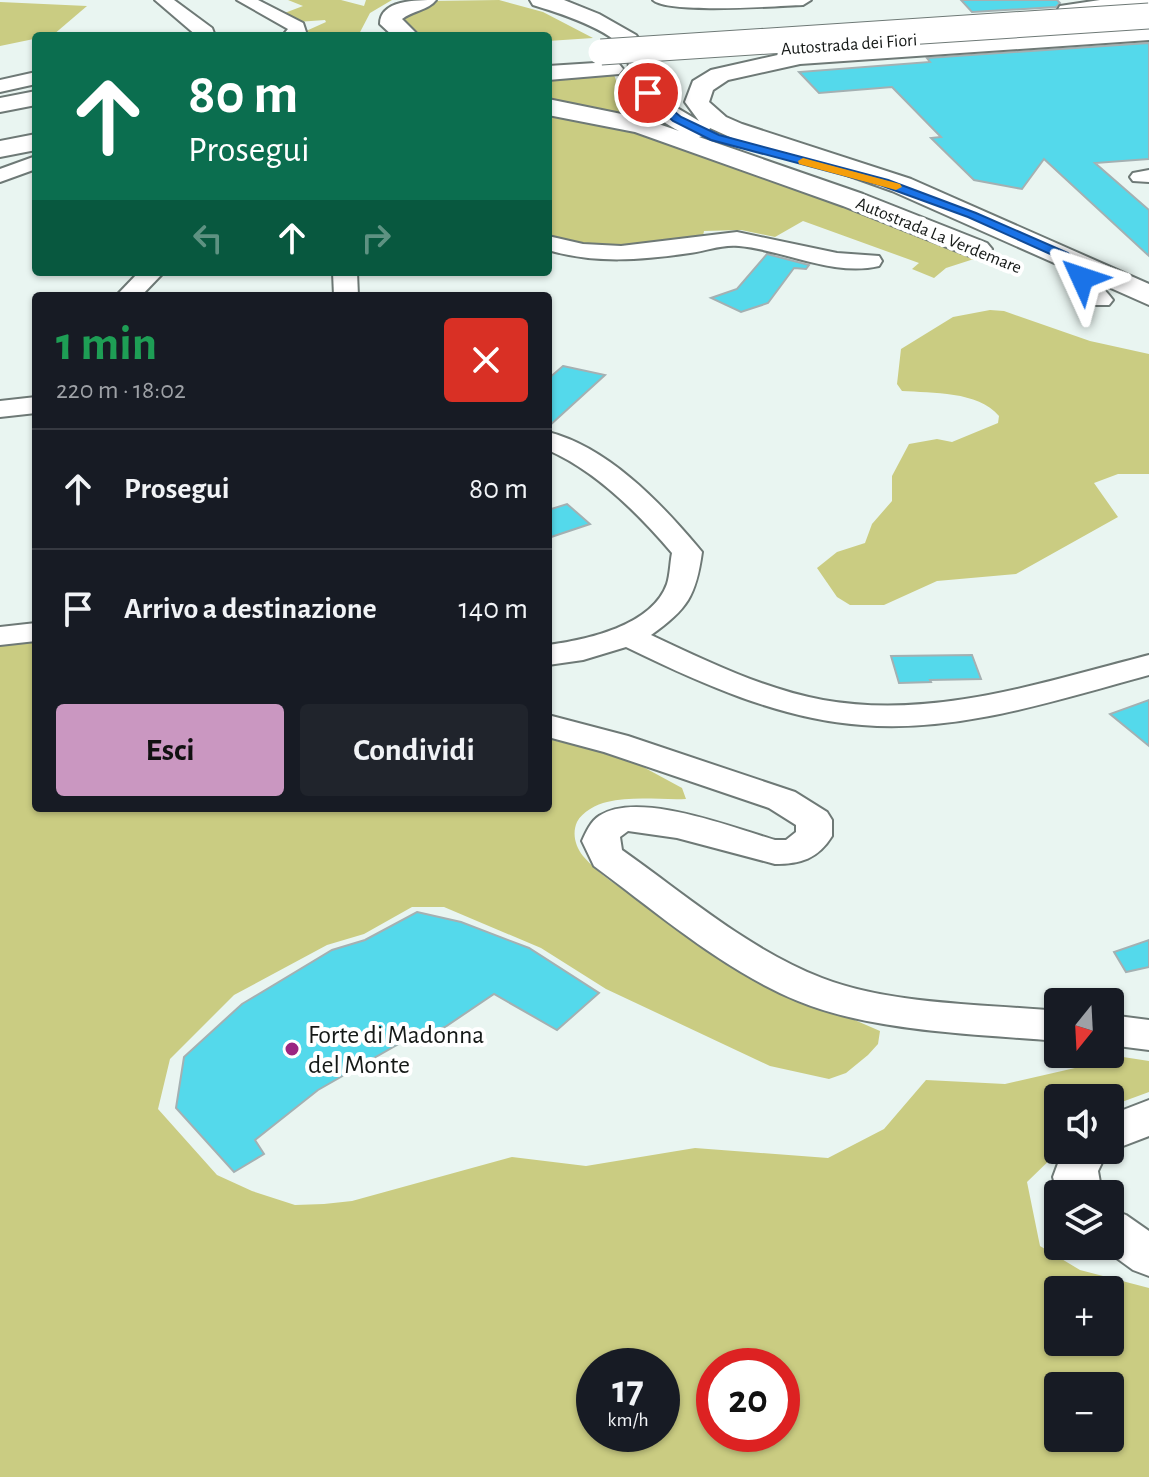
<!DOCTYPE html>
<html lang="it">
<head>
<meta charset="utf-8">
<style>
	:root { --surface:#171b24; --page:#20242c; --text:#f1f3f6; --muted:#9ea1a6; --line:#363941; --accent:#ca97c1 }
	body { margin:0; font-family:"Alegreya Sans",sans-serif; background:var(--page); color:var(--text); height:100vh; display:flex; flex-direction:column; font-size:30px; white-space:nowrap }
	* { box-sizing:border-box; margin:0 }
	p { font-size:26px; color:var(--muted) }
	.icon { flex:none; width:44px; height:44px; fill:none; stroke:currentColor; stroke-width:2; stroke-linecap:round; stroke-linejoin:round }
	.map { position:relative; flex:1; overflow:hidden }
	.side { position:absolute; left:32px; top:292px; width:520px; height:520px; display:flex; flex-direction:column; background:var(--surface); border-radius:8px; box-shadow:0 2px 6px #0004 }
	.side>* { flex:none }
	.banner { position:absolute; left:32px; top:32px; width:520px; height:244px; border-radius:8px; box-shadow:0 2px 6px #0004; background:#0b6e4f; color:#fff; overflow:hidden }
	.needle { width:52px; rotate:198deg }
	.fabs { position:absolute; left:1044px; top:988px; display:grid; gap:16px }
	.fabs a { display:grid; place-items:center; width:80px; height:80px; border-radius:8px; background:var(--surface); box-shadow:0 2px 6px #0004; font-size:40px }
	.speed { position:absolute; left:576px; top:1348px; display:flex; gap:16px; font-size:40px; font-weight:700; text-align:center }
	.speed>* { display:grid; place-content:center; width:104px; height:104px; border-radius:50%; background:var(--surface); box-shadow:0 2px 6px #0004; line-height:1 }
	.speed small { font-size:20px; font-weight:400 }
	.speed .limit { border:12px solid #d22; background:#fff; color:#111 }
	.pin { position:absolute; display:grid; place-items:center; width:68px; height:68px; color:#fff; margin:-34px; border:4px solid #fff; border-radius:50%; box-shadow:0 2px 8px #0007 }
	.me { position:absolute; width:88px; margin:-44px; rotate:312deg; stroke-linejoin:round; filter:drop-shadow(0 0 6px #0008) }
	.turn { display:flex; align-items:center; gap:28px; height:168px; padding:0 24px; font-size:36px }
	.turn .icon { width:104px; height:104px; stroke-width:2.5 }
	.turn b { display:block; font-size:56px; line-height:68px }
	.lanes { display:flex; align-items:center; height:76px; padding:0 24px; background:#0003; justify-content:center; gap:40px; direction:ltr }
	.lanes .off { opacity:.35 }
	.round { display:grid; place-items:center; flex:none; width:84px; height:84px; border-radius:8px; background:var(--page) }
	.head { display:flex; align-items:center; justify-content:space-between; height:136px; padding:0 24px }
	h1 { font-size:48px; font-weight:600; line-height:60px; color:#1e9e55 }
	.cta { display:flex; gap:16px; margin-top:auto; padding:16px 24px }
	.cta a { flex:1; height:92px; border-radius:8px; background:var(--accent); color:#111; font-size:32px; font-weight:600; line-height:92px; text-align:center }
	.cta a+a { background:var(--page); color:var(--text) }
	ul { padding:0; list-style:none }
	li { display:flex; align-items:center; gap:24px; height:120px; padding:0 24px; border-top:2px solid var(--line) }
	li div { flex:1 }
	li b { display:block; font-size:30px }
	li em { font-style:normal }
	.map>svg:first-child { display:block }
</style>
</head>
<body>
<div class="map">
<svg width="1149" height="1477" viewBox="0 0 1149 1477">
	<rect width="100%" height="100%" fill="#e9f5f1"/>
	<g fill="#cacc82" fill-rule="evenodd">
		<polygon points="288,0 341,0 364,6 366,0 392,0 370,13 358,36 295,36 326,22 325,20 297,22 282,14 303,6"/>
		<polygon points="499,0 543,12 593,38 548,41 548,36 424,36 399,20 430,1"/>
		<polygon points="0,2 87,6 53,35 0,46"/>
		<polygon points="613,72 624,102 651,125 548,103 548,76"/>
		<path d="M548,112C693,136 840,205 977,258L946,268L934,278L912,269L919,263L803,221L775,237L741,230L704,231L702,241C649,245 600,249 548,240Z"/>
		<path d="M990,310L1004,311L1090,341L1149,354V474H1118L1094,483L1118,517L1016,574L937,581L884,605H850L837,597L817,568L837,552L865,543L872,524L892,501V476L909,444L937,439L952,442L998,423L999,416C978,391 932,393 902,391L897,384L901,349L953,317Z"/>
		<path d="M36,640V808H548V739L623,756L682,788L686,799C661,800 631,796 607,802C597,804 582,812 577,822C572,833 575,846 583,856C598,874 621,888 640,901C714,954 797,996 880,1031L878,1044L868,1055L846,1073L829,1079L770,1066L606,989L541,948L444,907H412L364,934L327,945L234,995L170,1059L158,1109L217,1175L252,1191L295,1205L324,1204L352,1201L512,1157L586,1166L695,1148L828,1158L884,1129L926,1080L1005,1084L1123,1057L1149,1061V1092L1119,1103L1110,1111V1098H1058L1060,1150L1027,1182L1040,1246L1080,1270L1149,1288V1477H0V644ZM1058,1290H1110V1342H1058ZM594,1366H662V1434H594ZM714,1366H782V1434H714ZM1058,1386H1110V1438H1058Z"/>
	</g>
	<g fill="#54d9eb" stroke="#a4b0b2" stroke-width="2">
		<polygon points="961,0 1057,0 1060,3 1056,7 972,12"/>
		<polygon points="1149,43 1149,159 1095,163 1149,210 1149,256 1044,159 1022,189 974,180 931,138 941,137 892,87 819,93 799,72 930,62 927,58"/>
		<polygon points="767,254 809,265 806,269 794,268 768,303 741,312 711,298 737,289"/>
		<polygon points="563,366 605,375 548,427 548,379"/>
		<polygon points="567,504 590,524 548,538 548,510"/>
		<polygon points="972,655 981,679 930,680 931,682 899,683 891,656"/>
		<polygon points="1149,700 1149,746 1110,714"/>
		<polygon points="417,912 461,922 529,948 599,993 557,1030 494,994 445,1027 404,1041 318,1090 255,1140 264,1154 234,1172 176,1108 184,1057 242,1004 332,950 365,940"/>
		<polygon points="1149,940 1149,967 1126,972 1114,952"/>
	</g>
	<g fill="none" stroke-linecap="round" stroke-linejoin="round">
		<defs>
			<g id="minor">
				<polygon points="155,0 174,0 212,28 215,36 197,36"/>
				<polygon points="237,0 258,0 303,23 306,32 303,36 282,36 288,29"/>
				<path d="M653,0H811L803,5C776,6 668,14 653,0Z"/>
				<polygon points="36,72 36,84 0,92 0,80"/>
				<polygon points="36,156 36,169 0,182 0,169"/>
				<polygon points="1149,170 1149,182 1133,181 1130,177 1133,173"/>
				<path d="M737,232L837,253L879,256L882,261L879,266C833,277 784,250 739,246C722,244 706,251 690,253C642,260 595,264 548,250V236L583,244L621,246Z"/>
				<polygon points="1063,249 1071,251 1109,295 1113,300 1109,305 1093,305 1055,261 1052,256 1055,251"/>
				<polygon points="139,272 164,272 141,296 116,296"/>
				<polygon points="333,272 357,272 358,296 334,296"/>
				<polygon points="36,397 36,413 0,417 0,401"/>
				<path d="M548,432C607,447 659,501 697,546L702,552C696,595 688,609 651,635C706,661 764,689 823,700C934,720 1043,682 1149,655V675C1057,700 959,733 862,725C779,719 700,683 626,647L583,660L548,665V645C586,640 652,626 667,584C670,575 670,563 672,553C638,513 596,471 548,450Z"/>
				<polygon points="36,623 36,641 0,645 0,627"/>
				<path d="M548,715L628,736L795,792L827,812L832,820V836C818,859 800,864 775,864L677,838L628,831L620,837L622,850C686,895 749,950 822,978C892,1005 983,1004 1058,1011V1041C977,1034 873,1032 798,1001C723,970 659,914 594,866L582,841C586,832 591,821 599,816C638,790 733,828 775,840H786L796,832V825L769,808L604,752L548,737Z"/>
				<polygon points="1110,1015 1149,1020 1149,1050 1110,1045"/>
				<polygon points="1149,1100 1149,1136 1110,1151 1108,1150 1098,1171 1102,1194 1058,1195 1053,1177 1063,1150 1110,1150 1110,1115"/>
				<polygon points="1110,1209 1126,1215 1149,1231 1149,1276 1133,1270 1100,1246 1110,1246"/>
			</g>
			<g id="highway">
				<path d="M436,0C429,10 412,11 402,19L419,36H393L380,24C380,0 416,0 436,0Z"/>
				<path d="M530,0H564L599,14L636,35L650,54L660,93L672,105L699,121L685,102L693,81L711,70L800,50L1149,26V40L800,64L728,80L713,90L709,102L726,117L742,124L911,179L1149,284V305L892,191L808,161L741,142L710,128L707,135L699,137L863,194L987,243L992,249L987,255L977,258L967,255L843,206L635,132L548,115V99L641,118L679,131C657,119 635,103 630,77C628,70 630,60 626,53C615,30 556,12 533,5Z"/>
				<polygon points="1100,0 1149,0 1149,7 1068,18 1057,11 1060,6"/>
				<polygon points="611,62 619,64 623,69 619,74 548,80 548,66"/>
				<polygon points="36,91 36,105 0,112 0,98"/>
				<polygon points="36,134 36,150 0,157 0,141"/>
			</g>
		</defs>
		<use href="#minor" stroke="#6e7976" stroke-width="4"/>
		<use href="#highway" stroke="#6e7976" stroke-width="4"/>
		<use href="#minor" fill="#fff" fill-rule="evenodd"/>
		<use href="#highway" fill="#fff" fill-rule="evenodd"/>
		<defs>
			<polyline id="highway-bridge" points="601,52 1149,16"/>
		</defs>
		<use href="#highway-bridge" stroke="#6e7976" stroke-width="27" stroke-linecap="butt"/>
		<use href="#highway-bridge" stroke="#fff" stroke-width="25"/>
	</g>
	<polygon fill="#1a73e8" stroke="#114b97" stroke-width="2" points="648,90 681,117 719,135 888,180 976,213 1068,253 1088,278 1078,280 1059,258 968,217 880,185 711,140 673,121 644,95 643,93"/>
	<polygon fill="#f59e0b" points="803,158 900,184 902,187 896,190 799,164 798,161"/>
	<circle fill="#9a2681" stroke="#fff" stroke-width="3" cx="292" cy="1049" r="8"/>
	<g text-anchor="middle" stroke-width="8" stroke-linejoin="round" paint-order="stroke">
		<g font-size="18" fill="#151917" stroke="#fff">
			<text transform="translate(849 44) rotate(-4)" y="6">Autostrada dei Fiori</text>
			<text transform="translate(939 235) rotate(22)" y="6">Autostrada La Verdemare</text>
		</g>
		<g font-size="26" fill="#151917" stroke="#fff" text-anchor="start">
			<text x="308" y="1043">Forte di Madonna<tspan x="308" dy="30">del Monte</tspan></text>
		</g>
	</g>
</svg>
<div class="fabs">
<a><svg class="needle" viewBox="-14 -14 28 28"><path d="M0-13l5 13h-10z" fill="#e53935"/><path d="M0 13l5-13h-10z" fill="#9ea1a6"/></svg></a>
<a><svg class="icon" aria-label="sound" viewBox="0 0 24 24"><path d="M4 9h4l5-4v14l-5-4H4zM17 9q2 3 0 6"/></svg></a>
<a><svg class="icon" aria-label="layers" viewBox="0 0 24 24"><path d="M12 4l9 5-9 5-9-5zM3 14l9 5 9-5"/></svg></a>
<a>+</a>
<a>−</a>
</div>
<div class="speed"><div>17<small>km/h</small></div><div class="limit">20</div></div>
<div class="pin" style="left:648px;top:93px;background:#d93025"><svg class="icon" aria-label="arrive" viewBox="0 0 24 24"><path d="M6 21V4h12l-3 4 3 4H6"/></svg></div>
<svg class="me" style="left:1082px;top:278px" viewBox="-20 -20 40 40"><path d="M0-17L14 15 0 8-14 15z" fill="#1a73e8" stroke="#fff" stroke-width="4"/></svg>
<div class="banner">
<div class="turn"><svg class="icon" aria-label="ahead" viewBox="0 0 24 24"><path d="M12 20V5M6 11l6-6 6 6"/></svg><div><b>80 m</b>Prosegui</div></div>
<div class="lanes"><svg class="icon off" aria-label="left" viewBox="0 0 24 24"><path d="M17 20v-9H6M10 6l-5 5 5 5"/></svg><svg class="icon" aria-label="ahead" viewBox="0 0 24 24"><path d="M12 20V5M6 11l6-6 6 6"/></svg><svg class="icon off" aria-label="right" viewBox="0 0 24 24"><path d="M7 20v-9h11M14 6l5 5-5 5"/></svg></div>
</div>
<section class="side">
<div class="head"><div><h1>1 min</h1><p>220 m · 18:02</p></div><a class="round" style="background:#d93025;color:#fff"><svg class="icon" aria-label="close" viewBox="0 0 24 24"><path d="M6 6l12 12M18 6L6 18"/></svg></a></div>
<ul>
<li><svg class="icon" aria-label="ahead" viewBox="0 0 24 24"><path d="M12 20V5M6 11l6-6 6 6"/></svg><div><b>Prosegui</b></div><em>80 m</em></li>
<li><svg class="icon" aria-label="arrive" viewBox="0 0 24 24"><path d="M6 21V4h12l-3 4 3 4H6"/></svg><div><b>Arrivo a destinazione</b></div><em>140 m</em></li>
</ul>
<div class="cta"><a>Esci</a><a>Condividi</a></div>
</section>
</div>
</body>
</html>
